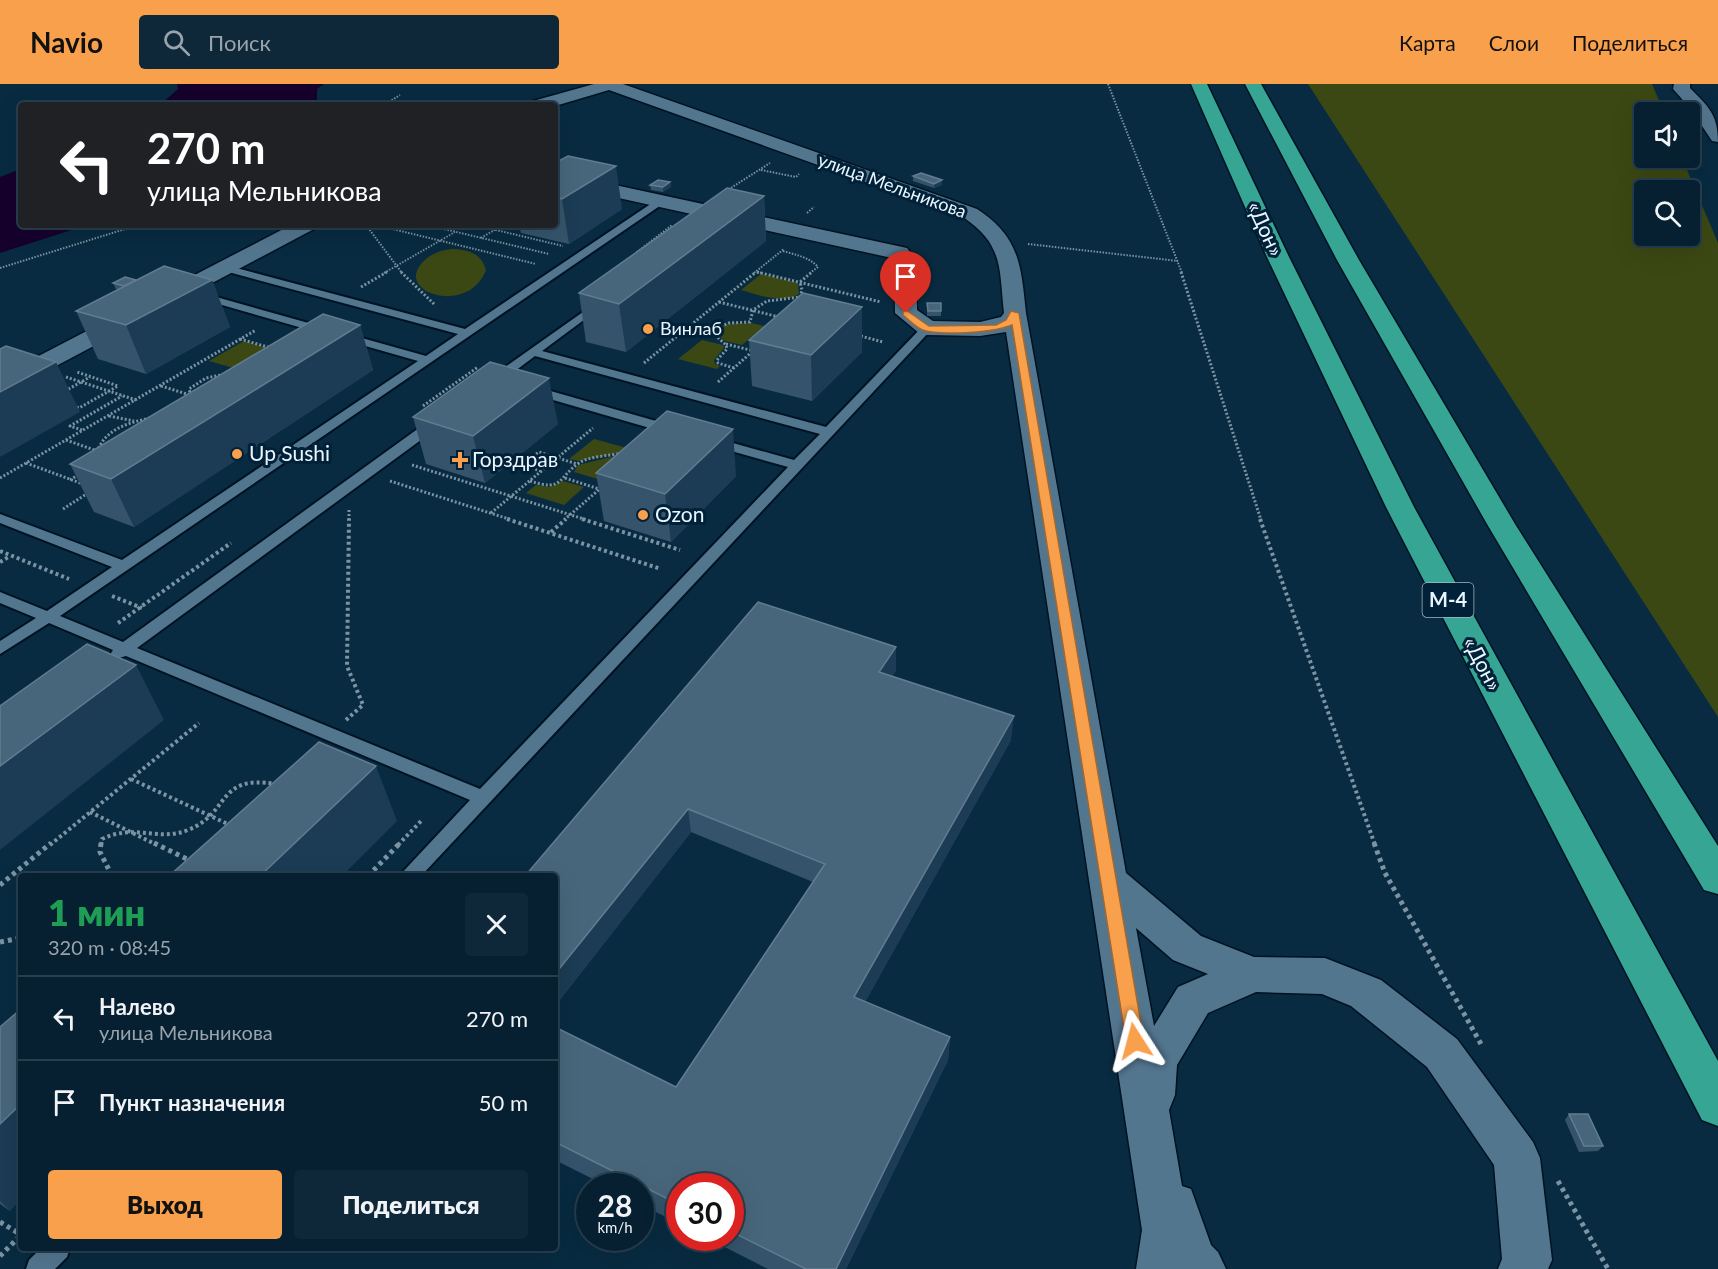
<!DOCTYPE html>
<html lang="ru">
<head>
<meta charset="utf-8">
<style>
	:root { --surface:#062031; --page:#0f2839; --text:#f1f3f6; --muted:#98a3ab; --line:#273e4d; --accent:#f9a04c }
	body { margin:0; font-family:Lato,sans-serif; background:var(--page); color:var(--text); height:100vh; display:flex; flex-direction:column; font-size:22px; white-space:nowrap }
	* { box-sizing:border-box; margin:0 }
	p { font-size:20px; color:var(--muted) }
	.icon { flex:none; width:33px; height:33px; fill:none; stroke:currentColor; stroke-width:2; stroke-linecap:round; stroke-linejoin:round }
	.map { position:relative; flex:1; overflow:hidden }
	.side { position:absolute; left:18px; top:789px; width:540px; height:378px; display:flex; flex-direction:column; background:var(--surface); border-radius:6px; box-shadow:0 6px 24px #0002,0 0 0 2px var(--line) }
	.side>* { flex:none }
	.top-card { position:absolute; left:18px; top:18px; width:540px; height:126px; border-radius:6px; box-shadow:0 6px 24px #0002,0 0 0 2px var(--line); background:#202124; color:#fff; overflow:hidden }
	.controls { position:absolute; left:1634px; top:18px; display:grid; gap:12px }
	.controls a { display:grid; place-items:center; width:66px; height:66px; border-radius:6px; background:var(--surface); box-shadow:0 6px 24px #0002,0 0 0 2px var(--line); font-size:30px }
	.speed { position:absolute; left:576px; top:1089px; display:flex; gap:12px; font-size:30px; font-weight:700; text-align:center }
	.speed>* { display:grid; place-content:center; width:78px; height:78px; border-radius:50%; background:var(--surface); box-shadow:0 6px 24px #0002,0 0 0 2px var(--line); line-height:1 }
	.speed small { font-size:15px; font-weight:400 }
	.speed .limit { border:9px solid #d22; background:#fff; color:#111 }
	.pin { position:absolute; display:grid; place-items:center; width:51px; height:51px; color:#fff; margin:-62px -26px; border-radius:50% 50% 50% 0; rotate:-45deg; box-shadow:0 0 6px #0007 }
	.pin .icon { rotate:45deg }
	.me { position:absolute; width:66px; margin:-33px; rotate:351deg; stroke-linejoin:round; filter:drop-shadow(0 0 4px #0008) }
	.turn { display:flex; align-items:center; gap:21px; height:126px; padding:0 30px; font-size:27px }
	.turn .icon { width:78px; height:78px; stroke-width:2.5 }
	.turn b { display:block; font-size:42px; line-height:51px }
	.round { display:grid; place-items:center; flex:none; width:63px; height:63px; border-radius:6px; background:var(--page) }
	.head { display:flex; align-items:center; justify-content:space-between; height:102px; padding:0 30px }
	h1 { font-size:36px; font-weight:800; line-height:45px; color:#1e9e55 }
	.cta { display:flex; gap:12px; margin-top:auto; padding:12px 30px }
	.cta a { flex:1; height:69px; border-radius:6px; background:var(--accent); color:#111; font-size:24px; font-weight:800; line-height:69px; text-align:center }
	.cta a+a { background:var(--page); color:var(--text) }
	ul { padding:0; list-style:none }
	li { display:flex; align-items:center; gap:18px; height:84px; padding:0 30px; border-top:2px solid var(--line) }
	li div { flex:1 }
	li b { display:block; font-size:22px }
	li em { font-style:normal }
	header { display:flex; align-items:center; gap:36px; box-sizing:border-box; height:84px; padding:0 30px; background:var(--accent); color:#111 }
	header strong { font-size:28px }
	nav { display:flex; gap:33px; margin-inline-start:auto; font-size:21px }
	.search { width:420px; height:54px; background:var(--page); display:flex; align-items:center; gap:15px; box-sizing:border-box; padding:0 21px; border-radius:6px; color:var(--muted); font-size:22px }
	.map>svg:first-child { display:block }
</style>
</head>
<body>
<header>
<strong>Navio</strong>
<div class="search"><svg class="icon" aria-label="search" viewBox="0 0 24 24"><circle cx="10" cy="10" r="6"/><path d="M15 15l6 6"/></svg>Поиск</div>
<nav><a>Карта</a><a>Слои</a><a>Поделиться</a></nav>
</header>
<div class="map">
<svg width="1718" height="1185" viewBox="0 0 1718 1185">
	<rect width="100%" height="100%" fill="#082b41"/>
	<g fill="#3c4813" fill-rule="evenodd">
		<path d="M1308,0H1652L1664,28H1644V74H1682L1718,159V633ZM1644,106H1689V152H1644Z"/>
		<path d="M453,165C469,166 481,169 486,186C468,233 393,208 423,178C431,169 442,166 453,165Z"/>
		<path d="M761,190L798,199L799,210C783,220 758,211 741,206Z"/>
		<path d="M751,239L764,242L742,261L725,257L715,249C722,236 738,241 751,239Z"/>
		<polygon points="702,256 723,261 724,264 714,276 715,280 720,282 717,285 678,275"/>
		<polygon points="244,257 268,264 244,287 209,277"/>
		<polygon points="594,355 627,364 623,368 579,377 569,375"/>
		<polygon points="619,371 601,396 574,388 578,381"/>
		<polygon points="563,397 584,403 564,421 526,409 536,401 550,403"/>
	</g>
	<g fill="#16002d">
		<polygon points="177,0 324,0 317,5 317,21 160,21 178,5"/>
		<polygon points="21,85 21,141 87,141 0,169 0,93"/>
	</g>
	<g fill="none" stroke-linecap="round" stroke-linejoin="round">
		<defs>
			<g id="service">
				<polygon points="658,115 667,117 60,532 123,558 430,336 440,336 442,339 440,342 137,564 480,705 788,383 710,361 708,358 710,355 715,354 794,376 820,350 535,272 499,299 491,299 489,296 491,293 600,216 606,219 604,221 542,267 826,343 923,242 931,242 931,246 421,792 399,792 470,716 126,572 119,574 113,573 111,569 113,566 49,539 0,570 0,557 36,534 0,519 0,508 47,527 112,483 0,439 0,430 122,476 418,277 194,213 194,209 202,209 426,272 458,250 221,186 221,182 229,182 465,245"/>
				<polygon points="533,302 677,343 679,346 672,350 667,349 529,309 527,306"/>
				<polygon points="41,1164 70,1164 67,1173 55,1185 26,1185 29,1176"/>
			</g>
			<g id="minor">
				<path d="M594,0H623L977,125C1020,153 1021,182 1026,229L1126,789L1201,852L1254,873L1325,874L1381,896L1457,955L1533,1058L1540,1074L1552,1176L1548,1185H1498L1502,1175L1494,1081L1427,983L1351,922L1322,910L1256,908L1208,929L1177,981L1175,1011L1169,1026L1182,1102L1191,1105L1211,1161L1218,1168L1226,1185H1136L1142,1146L1006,248L980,252L927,251L919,249L895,229L894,177L892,174L555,100V88L907,164L916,176L917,226L933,237L980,238L1001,233L1004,229C999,184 1004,161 963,133L609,6L555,22L530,21L533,17ZM1136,844L1173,876L1208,890L1178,903L1154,942Z"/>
				<path d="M1674,0H1690V4C1709,23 1718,31 1718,58L1712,57L1690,24L1673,5Z"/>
				<polygon points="291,141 317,141 314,145 9,307 0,309 0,292"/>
			</g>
			<g id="motorway">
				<polygon points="1191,0 1207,0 1289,173 1414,423 1718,977 1718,1042 1702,1036 1386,423 1267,173"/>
				<polygon points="1245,0 1261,0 1359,176 1515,440 1718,762 1718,810 1704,806 1487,440 1337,176"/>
			</g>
		</defs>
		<use href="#service" stroke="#001323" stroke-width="4"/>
		<use href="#minor" stroke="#001323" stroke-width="3"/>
		<use href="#motorway" stroke="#001323" stroke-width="3"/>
		<g stroke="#7b93a2" stroke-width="2" stroke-dasharray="1.5 1.5" stroke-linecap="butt">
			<polyline points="1108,0 1182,189"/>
			<polyline points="384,21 400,11"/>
			<polyline points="761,86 796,93 799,90"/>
			<polyline points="726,107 770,79"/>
			<polyline points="807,129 814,123"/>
			<polyline points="366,141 402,189"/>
			<polyline points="376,141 536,180"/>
			<polyline points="427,141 549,170"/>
			<polyline points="475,141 563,162"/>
			<polyline points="481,154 503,141"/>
			<polyline points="1028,160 1178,177"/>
			<path d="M783,167C796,171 809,173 818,183L810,189"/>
			<polyline points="637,168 672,141"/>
			<polyline points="0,184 138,141"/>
			<polyline points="757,188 762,189"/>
			<polyline points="384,189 455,148"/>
			<polyline points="754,189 784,165"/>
		</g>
		<g stroke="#7b93a2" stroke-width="3" stroke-dasharray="2 2" stroke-linecap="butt">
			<polyline points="401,188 434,220"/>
			<polyline points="757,188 881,218"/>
			<polyline points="1181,188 1261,436"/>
			<polyline points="361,203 387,188"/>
			<polyline points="719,218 779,233"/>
			<polyline points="691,242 713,247"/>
			<polyline points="857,251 883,258"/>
			<polyline points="240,255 271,264"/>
			<polyline points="726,260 754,267"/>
			<polyline points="644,279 756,188"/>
			<polyline points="734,284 718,279 717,276 727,265 726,261 713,249 714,245 729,239 750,238 753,226 767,217 800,213 802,206 800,198 812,188"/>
			<polyline points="66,293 136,316"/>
			<polyline points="718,298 753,267"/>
			<polyline points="161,302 190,311"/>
			<polyline points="65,307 90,293"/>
			<polyline points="191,312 189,305 206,294 226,290"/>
			<polyline points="73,322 79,324 118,302 77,288"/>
			<polyline points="423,322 478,283"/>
			<polyline points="109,332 134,337"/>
			<polyline points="82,346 70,342 122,312"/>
			<polyline points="66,356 97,367"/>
			<path d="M97,368C105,345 128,339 150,334"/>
			<polyline points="26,379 83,400"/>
			<polyline points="412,381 587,436"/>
			<polyline points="541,387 523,381 539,368 577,380"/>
			<polyline points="0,394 256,246"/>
			<polyline points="565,394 599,405"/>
			<polyline points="70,396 78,391"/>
			<polyline points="390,397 512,436"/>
			<path d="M530,397C564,408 557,394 579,379C589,372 610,372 622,369"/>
			<polyline points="63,425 88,409"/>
			<polyline points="491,429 593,344"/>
			<polyline points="349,436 349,426"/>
			<polyline points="564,436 602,403"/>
		</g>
		<g stroke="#7b93a2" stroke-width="4" stroke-dasharray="3 3" stroke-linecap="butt">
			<polyline points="507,435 661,485"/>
			<polyline points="582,435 680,466"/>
			<polyline points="1260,435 1375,761"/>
			<polyline points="551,448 566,435"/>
			<polyline points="0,467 69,495"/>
			<polyline points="0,478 10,472"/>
			<polyline points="112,512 142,524"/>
			<polyline points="118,539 231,459"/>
			<polyline points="346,636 363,621 347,582 349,435"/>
			<polyline points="131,695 230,741"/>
			<polyline points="90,728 157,761"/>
			<polyline points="50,761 199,639"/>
			<path d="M101,761L102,755C135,739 159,758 188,746C231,729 216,690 276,700"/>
			<polyline points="398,761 422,736"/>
		</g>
		<g stroke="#7b93a2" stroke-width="5" stroke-dasharray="4 4" stroke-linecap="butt">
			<polyline points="101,759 100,768 112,792"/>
			<polyline points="154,759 191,777"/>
			<polyline points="1374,759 1385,789 1481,960"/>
			<polyline points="368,792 400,759"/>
			<polyline points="0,801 51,759"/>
			<polyline points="0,858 21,854"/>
			<polyline points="1558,1097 1608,1185"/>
			<polyline points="0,1138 20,1150"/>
			<polyline points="0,1172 21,1151"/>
		</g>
		<use href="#service" fill="#53768f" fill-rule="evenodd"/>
		<use href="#minor" fill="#53768f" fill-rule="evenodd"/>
		<use href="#motorway" fill="#37a594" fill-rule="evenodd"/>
	</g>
	<g fill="#35546b">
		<polygon points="555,79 622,125 569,160 521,149 519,141 555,141"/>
		<polygon points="913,92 942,101 934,104 913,97"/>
		<polygon points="670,98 671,103 663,108 651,106 650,101"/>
		<polygon points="764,112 766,157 626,268 586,258 579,209"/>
		<polygon points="136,196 212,196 230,243 146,290 98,275 76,227 118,205 116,205 113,199"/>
		<polygon points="927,219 941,227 941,232 927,232"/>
		<polygon points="862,223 862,268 812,317 752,302 749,256"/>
		<polygon points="360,241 373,286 134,443 94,428 70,380"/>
		<polygon points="413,333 558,340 485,399 426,380"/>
		<polygon points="596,389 736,392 671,458 604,437"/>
		<polygon points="896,587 892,592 1011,656 865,918 950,953 948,976 846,1185 768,1185 707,1154 730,1154 730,1102 680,1102 680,1140 640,1120 640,1102 607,1102 555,1076 555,943 676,1003 813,798 691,748 555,922 555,792"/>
		<polygon points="0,943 10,1127 0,1120"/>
		<polygon points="1569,1030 1603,1062 1598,1067 1579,1068 1565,1036"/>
	</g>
	<g fill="#1b3c54">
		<polygon points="616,82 622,125 569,160 562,115"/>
		<polygon points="942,96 942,101 934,104 934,100"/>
		<polygon points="670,98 671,103 663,108 663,103"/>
		<polygon points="764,112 766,157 626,268 619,220"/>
		<polygon points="212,196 230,243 146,290 126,241"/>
		<polygon points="862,223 862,268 812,317 811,271"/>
		<polygon points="360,241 373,286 134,443 111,395"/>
		<polygon points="56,278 80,328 0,373 0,308"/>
		<polygon points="549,294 558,340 485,399 473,352"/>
		<polygon points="733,345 736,392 671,458 665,410"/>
		<polygon points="896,563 896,587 879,611 879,588"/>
		<polygon points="136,581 164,636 0,766 0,682"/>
		<polygon points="1014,632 1011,656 855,936 854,913"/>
		<polygon points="376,682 397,737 342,792 260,792"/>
		<polygon points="688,725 691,748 555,922 555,890"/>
		<polygon points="950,953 948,976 846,1185 836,1185"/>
		<polygon points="21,1020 21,1115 10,1127 0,1117 0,1040"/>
	</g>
	<g fill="#48667b" stroke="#627c90" stroke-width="1.5">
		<polygon points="568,72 616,82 562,115 555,113 555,79"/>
		<polygon points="921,89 942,96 934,100 913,92"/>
		<polygon points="658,96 670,98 663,103 650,101"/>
		<polygon points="727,104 764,112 619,220 579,209"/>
		<polygon points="164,182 212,196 126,241 76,227"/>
		<polygon points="125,193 136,196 124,202 113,199"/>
		<polygon points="803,209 862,223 811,271 749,256"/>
		<polygon points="927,219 941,219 941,227 928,227"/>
		<polygon points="323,230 360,241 111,395 70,380"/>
		<polygon points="6,262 56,278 0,308 0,265"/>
		<polygon points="490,278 549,294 473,352 413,333"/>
		<polygon points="667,327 733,345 665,410 596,389"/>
		<polygon points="758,518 896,563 879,588 1014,632 854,913 950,953 836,1185 806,1185 730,1147 730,1102 680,1102 680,1121 555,1058 555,943 676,1003 825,780 688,725 555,890 555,792 525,792"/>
		<polygon points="87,560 136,581 0,682 0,622"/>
		<polygon points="319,658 376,682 260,792 169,792"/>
		<polygon points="21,925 21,1020 0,1040 0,943"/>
		<polygon points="1569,1030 1588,1030 1603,1062 1584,1062"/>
	</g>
	<path fill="#f9a04c" stroke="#a26831" stroke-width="1.5" d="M906,226L929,242L996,241L1006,236L1011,227L1019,229L1144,957L1142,963L1135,965L1129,963L1126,957L1012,241C993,249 946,251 926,247C918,246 909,236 903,231V227Z"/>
	<g fill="#f9a04c" stroke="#002137" stroke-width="2">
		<circle cx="648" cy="245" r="6"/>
		<circle cx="237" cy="370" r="6"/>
		<path d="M457 367h6v6h6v6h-6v6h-6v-6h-6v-6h6z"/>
		<circle cx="643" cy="431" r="6"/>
	</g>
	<g text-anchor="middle" stroke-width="6" stroke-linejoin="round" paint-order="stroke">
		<g font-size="18" fill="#eaf6ff" stroke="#002137">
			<text transform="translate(892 102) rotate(20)" y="6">улица Мельникова</text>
		</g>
		<g font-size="18" fill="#eaf6ff" stroke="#002137" text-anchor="start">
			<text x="660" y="251">Винлаб</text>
		</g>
		<rect fill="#002137" stroke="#a4b6c3" stroke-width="1.5" x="1422.5" y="499" width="51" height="34" rx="4.5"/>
		<g font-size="20" font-weight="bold" fill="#eaf6ff">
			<text x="1448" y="523">М-4</text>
		</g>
		<g font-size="21" fill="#eaf6ff" stroke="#002137">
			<text transform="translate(1265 145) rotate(65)" y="7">«Дон»</text>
			<text transform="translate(1482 580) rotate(62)" y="7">«Дон»</text>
		</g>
		<g font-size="21" fill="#eaf6ff" stroke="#002137" text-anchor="start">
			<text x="249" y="377">Up Sushi</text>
			<text x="472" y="383">Горздрав</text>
			<text x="655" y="438">Ozon</text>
		</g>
	</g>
</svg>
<div class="controls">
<a><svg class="icon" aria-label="sound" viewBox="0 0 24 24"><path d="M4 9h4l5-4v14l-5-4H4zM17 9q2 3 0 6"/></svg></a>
<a><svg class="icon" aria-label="search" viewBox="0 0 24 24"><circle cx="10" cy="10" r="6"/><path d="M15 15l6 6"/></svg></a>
</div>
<div class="speed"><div>28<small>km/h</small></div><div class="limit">30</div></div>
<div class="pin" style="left:906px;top:229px;background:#d93025"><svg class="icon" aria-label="arrive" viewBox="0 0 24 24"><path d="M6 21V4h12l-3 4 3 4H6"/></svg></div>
<svg class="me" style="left:1135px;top:957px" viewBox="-20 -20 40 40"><path d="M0-17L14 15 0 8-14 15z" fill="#f9a04c" stroke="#fff" stroke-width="4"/></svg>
<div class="top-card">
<div class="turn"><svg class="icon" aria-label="left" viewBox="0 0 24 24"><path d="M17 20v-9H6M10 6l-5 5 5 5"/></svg><div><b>270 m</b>улица Мельникова</div></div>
</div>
<section class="side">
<div class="head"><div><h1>1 мин</h1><p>320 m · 08:45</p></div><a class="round"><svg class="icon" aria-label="close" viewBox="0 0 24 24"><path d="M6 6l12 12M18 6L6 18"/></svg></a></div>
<ul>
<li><svg class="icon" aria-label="left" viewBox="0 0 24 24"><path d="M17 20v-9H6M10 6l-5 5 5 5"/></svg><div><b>Налево</b><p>улица Мельникова</p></div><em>270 m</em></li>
<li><svg class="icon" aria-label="arrive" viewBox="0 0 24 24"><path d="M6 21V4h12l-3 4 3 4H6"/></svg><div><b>Пункт назначения</b></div><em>50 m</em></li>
</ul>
<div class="cta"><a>Выход</a><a>Поделиться</a></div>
</section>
</div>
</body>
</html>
